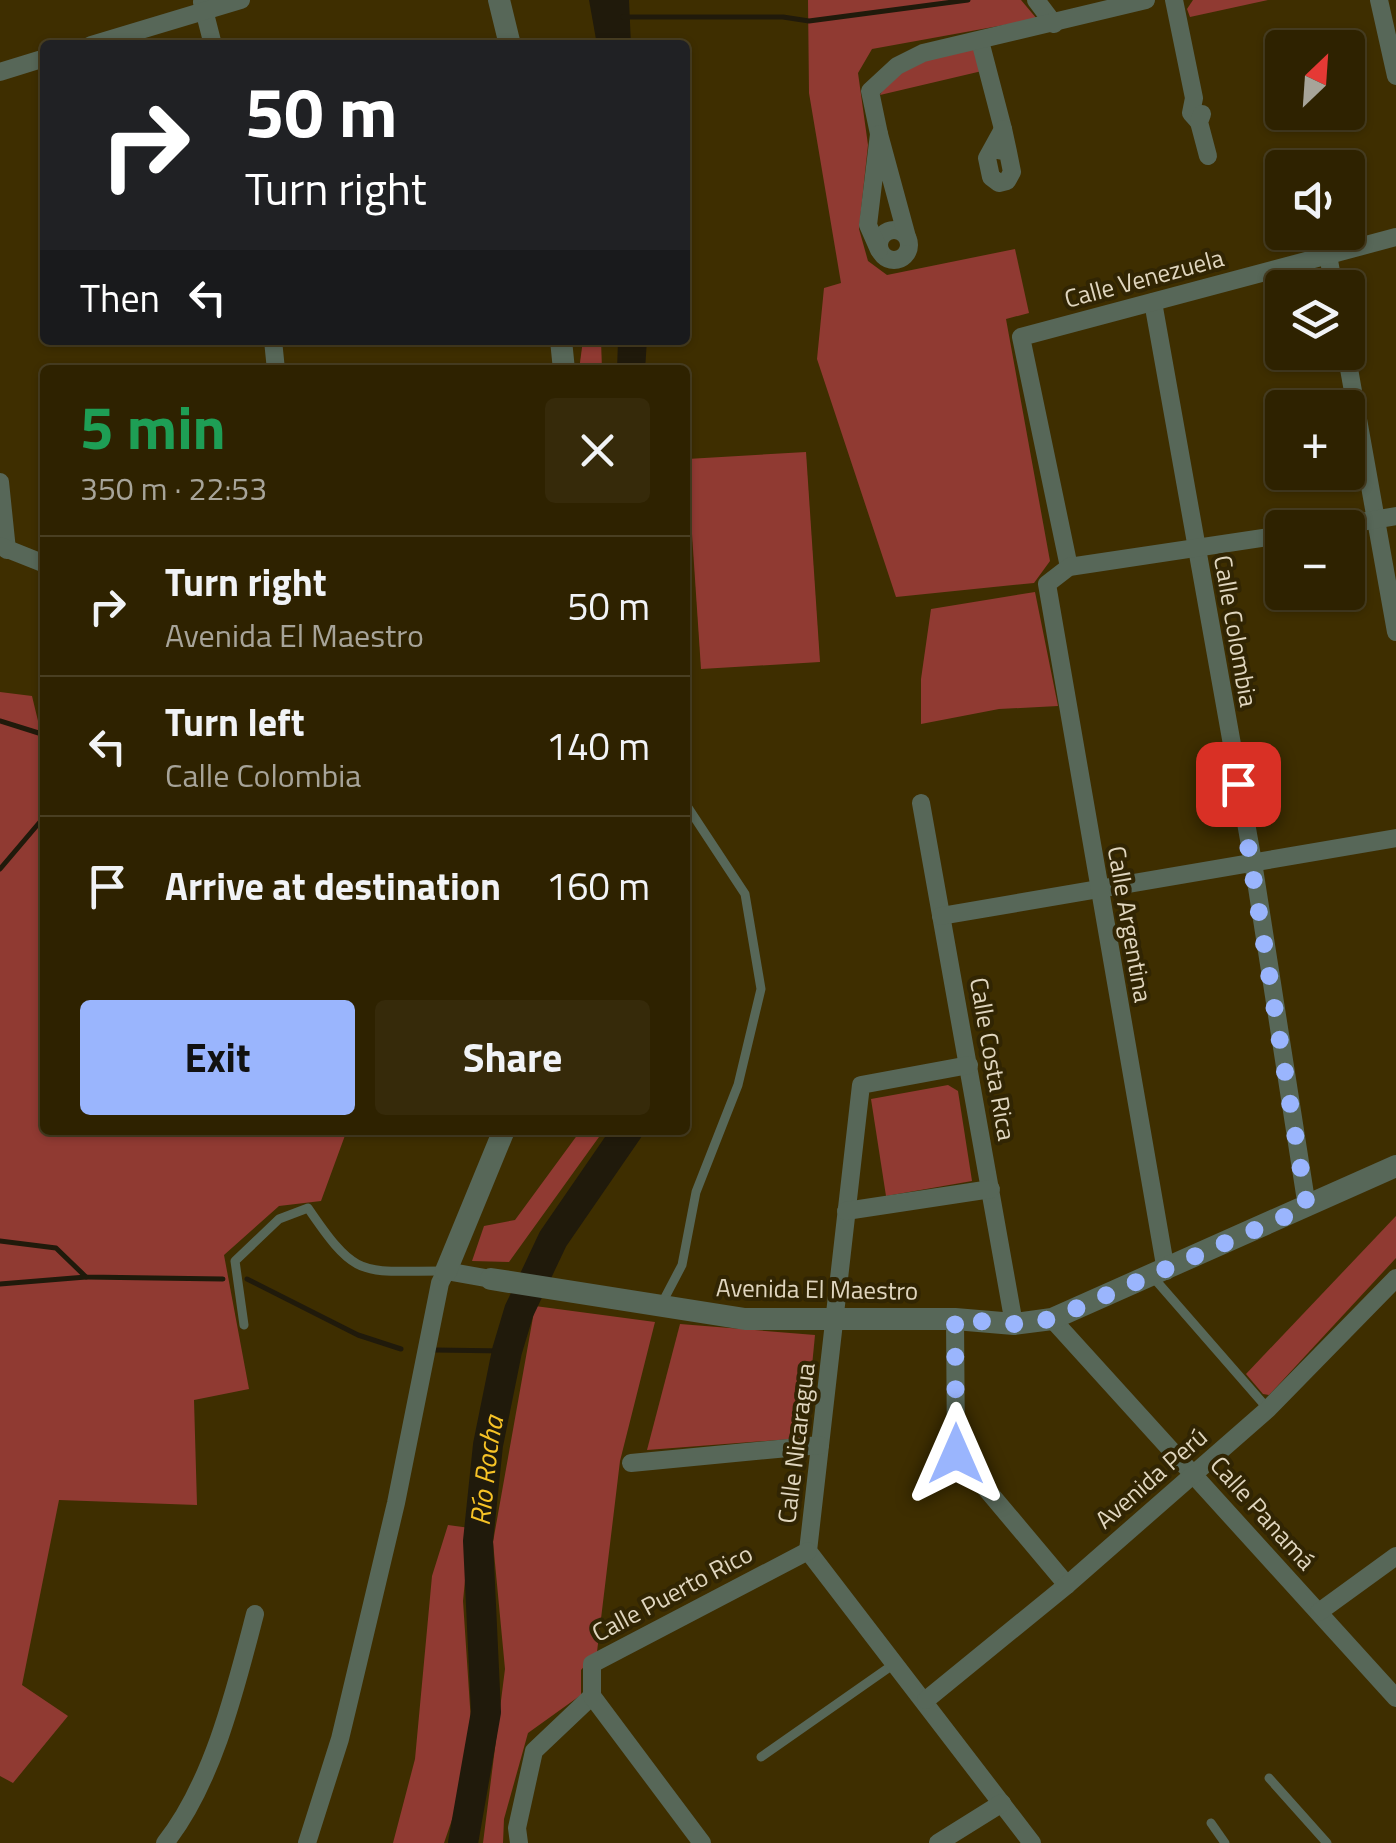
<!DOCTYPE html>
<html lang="en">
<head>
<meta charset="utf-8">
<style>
	:root { --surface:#2e2200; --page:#362a0a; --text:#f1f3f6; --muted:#a7a499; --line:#493f22; --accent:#9ab5fd }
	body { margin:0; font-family:"Titillium Web",sans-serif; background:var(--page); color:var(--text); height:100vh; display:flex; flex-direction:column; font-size:38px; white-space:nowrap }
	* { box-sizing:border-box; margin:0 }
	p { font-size:32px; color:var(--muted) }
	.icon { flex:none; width:55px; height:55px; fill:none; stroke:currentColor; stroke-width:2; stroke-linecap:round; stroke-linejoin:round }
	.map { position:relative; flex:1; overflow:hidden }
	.panel { position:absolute; left:40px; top:365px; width:650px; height:770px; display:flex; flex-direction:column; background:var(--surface); border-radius:10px; box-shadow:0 2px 8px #0004,0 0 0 2px var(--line) }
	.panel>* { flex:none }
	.banner { position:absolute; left:40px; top:40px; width:650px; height:305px; border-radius:10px; box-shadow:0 2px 8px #0004,0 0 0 2px var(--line); background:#202124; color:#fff; overflow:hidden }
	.needle { width:65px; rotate:25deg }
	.controls { position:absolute; left:1265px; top:30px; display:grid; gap:20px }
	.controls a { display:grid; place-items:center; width:100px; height:100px; border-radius:10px; background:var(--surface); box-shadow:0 2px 8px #0004,0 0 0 2px var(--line); font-size:50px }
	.pin { position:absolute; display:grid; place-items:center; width:85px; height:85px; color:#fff; margin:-42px; border-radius:20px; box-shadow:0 5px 15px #0006 }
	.me { position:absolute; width:110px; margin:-55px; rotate:0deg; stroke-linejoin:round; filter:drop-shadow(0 0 8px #0008) }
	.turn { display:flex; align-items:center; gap:35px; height:210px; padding:0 40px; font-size:45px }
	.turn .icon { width:130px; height:130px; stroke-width:2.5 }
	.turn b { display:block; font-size:70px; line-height:85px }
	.then { display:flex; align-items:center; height:95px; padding:0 40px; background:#0003; gap:20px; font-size:38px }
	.round { display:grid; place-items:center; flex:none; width:105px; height:105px; border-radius:10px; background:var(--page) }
	.headline { display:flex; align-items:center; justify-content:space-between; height:170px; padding:0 40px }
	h1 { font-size:60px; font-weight:700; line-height:75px; color:#1e9e55 }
	.cta { display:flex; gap:20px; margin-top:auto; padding:20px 40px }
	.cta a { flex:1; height:115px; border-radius:10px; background:var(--accent); color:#111; font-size:40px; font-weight:700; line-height:115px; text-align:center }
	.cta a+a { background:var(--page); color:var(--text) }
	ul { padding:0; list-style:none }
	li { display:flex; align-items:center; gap:30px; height:140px; padding:0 40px; border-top:2px solid var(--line) }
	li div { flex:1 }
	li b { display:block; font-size:38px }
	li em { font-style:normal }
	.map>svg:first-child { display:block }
</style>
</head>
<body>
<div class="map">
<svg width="1396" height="1843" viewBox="0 0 1396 1843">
	<rect width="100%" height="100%" fill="#3e2e00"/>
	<g fill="#903a32">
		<polygon points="808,0 1021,0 1037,19 872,49 858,73 868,145 859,229 868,261 887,275 1015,249 1029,313 1006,319 1050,561 1034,583 896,597 817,359 824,288 841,283 809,93"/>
		<polygon points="1193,0 1268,0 1190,17 1187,9"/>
		<path d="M974,49L982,71L880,95C895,61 941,54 974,49Z"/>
		<polygon points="583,340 601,340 602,370 579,370"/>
		<polygon points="806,452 820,662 701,669 687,459"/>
		<polygon points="1035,592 1058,706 999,709 921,724 921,679 931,609"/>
		<polygon points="0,692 32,696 45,750 45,1130 347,1130 321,1201 279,1206 224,1255 249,1389 194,1400 197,1505 59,1500 22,1685 68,1716 13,1783 0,1776"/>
		<polygon points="948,1085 958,1091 972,1181 886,1196 871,1099"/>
		<polygon points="581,1130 604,1130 509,1262 472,1261 484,1226 515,1220"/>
		<polygon points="1396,1216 1396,1258 1269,1395 1263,1394 1246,1374"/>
		<polygon points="535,1306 655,1322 620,1461 597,1652 581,1670 581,1695 528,1733 504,1819 503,1843 483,1843 505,1669 493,1542"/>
		<polygon points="680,1324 815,1335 805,1438 647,1450"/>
		<polygon points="448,1525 470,1528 463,1601 471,1722 456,1808 444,1843 393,1843 415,1759 432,1576"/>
	</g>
	<g fill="#201a0b">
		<polygon points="589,0 629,0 631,45 597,45"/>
		<polygon points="618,340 647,340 645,370 617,370"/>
	</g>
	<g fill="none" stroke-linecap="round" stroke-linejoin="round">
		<g stroke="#201a0b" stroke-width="5">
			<polyline points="623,17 783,17 809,21 968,0"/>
			<polyline points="0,721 45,735"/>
			<polyline points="0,869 45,816"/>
			<polyline points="0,1241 56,1248 86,1277 223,1279"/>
			<polyline points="247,1279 358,1335 401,1349"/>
			<polyline points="0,1284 86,1277"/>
			<polyline points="434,1350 507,1351"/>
		</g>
		<path stroke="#201a0b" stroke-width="30" id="s1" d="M463,1843L486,1712L478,1541L488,1445L507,1351L519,1311L553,1239L628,1130"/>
		<g stroke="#576758" stroke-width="9">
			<polyline points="1152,1276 1268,1409"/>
			<polyline points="661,1305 682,1265 696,1192 738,1085 761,989 745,894 685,803"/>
			<path d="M244,1325L235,1261L279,1219L308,1208C357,1280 360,1271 443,1271"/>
			<polyline points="761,1757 894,1664"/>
			<polyline points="1269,1778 1327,1843"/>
			<polyline points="1211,1823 1225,1843"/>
		</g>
		<g stroke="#576758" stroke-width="18">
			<polyline points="1036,0 1054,24"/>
			<polyline points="1174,0 1194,98 1191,113 1199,122"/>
			<polyline points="1379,0 1396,76"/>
			<polyline points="202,2 213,45"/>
			<polyline points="980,41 1003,129"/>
			<polyline points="91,45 241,0"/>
			<polyline points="0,72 45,58"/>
			<polyline points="1202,114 1199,122 1208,156"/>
			<polyline points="879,134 870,91 897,66 923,53 1146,0"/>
			<polyline points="992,149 1008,152 1012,172 1007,181 999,183 991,177 987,158 1003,129 1008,152"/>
			<circle cx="894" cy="245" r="15"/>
			<polyline points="879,250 868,225 879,134 907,237"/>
			<polyline points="1328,255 1334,288"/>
			<polyline points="1153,302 1253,862 1307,1207"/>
			<polyline points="273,340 276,370"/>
			<polyline points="1346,352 1396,632"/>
			<polyline points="0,482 7,550"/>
			<polyline points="1326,528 1396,516"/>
			<polyline points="0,546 45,564"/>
			<polyline points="1069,567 1021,337 1396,237"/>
			<polyline points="921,803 1014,1324"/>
			<polyline points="941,916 1396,838"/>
			<polyline points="969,1065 861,1085 808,1551 1032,1843"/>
			<polyline points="846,1211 991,1189"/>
			<polyline points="1166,1271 1047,584 1069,567 1282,535"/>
			<polyline points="955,1319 956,1453 1067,1585"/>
			<polyline points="1052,1319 1396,1698"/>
			<polyline points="631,1463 820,1445"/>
			<polyline points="1319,1612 1396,1556"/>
			<polyline points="926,1700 1067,1585 1268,1409 1396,1278"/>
			<path d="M165,1843C213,1783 236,1687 255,1614"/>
			<polyline points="307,1843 340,1739 396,1503 440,1283 446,1271 491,1279"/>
			<polyline points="519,1843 517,1828 534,1751 592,1696"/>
			<polyline points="702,1843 592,1696 592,1664 808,1551"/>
			<polyline points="938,1843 1002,1803"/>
		</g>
		<g stroke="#576758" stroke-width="22">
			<polyline points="499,0 510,45"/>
			<polyline points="561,340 564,370"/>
			<polyline points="446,1271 504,1130"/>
			<polyline points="491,1279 745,1319 955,1319 1014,1324 1052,1319 1396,1166"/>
		</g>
	</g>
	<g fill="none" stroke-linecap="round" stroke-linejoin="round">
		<polyline stroke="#9ab5fd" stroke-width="18" stroke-dasharray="0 32.4" points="956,1454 955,1319 1014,1324 1052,1319 1307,1207 1238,784"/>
	</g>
	<g text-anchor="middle" stroke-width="8" stroke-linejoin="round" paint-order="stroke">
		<g font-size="25" fill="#e0d6bf" stroke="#312503">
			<text transform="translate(1144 278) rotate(-15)" y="9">Calle Venezuela</text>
			<text transform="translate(1236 631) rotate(80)" y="9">Calle Colombia</text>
			<text transform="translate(1130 924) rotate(80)" y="9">Calle Argentina</text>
			<text transform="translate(993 1059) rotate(80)" y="9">Calle Costa Rica</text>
			<text transform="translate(817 1289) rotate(1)" y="9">Avenida El Maestro</text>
			<text transform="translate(796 1443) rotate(-83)" y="9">Calle Nicaragua</text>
			<text transform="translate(1151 1478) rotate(-41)" y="9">Avenida Perú</text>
			<text transform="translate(1263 1513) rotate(48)" y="9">Calle Panamá</text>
			<text transform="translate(672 1593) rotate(-28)" y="9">Calle Puerto Rico</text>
		</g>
		<g font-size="28" font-style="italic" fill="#f7c326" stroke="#312503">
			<text dy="10" stroke="none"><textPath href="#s1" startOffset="375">Río Rocha</textPath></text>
		</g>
	</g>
</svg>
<div class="controls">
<a><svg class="needle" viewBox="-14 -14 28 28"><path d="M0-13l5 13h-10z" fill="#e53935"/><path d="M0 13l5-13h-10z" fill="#a7a499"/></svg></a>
<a><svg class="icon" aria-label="sound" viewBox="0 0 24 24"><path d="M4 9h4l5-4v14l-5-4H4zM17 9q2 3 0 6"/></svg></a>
<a><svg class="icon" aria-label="layers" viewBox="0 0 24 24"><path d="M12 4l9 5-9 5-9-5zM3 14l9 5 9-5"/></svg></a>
<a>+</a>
<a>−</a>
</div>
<div class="pin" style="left:1238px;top:784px;background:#d93025"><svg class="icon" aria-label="arrive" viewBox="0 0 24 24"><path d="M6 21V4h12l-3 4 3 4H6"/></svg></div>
<svg class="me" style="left:956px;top:1454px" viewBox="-20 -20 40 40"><path d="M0-17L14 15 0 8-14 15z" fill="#9ab5fd" stroke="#fff" stroke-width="4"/></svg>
<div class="banner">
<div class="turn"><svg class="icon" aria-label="right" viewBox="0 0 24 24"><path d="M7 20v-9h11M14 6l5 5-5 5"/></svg><div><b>50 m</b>Turn right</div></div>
<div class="then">Then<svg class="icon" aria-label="left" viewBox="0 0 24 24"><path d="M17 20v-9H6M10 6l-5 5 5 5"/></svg></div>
</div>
<section class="panel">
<div class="headline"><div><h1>5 min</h1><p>350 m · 22:53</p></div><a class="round"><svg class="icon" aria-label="close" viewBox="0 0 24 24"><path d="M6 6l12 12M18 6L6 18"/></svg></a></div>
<ul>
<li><svg class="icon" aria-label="right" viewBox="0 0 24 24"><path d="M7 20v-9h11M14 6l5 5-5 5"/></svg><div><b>Turn right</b><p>Avenida El Maestro</p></div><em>50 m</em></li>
<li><svg class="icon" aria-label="left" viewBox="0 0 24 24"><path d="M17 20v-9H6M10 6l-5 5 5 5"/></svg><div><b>Turn left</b><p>Calle Colombia</p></div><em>140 m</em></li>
<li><svg class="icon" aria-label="arrive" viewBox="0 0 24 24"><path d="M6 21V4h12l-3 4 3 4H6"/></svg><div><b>Arrive at destination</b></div><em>160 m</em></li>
</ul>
<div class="cta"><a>Exit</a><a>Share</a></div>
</section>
</div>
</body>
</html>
